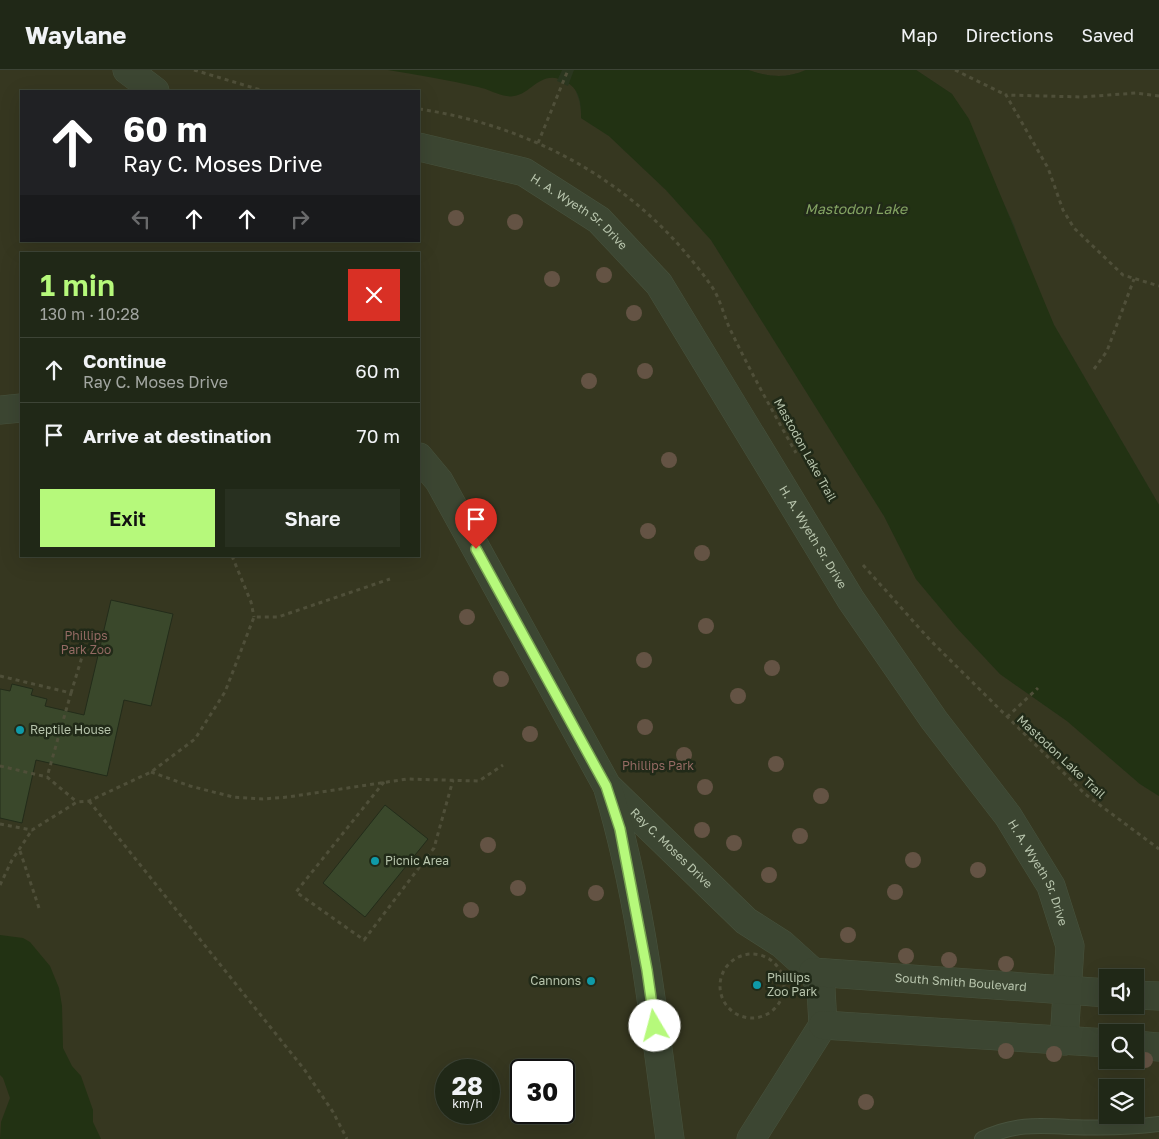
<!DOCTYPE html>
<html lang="en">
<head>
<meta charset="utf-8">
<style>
	:root { --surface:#202817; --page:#283020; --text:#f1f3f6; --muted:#a2a6a1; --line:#3d4436; --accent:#b6f97b }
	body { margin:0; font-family:"Golos Text",sans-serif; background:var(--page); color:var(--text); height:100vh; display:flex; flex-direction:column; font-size:19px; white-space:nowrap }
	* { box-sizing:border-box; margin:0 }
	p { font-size:16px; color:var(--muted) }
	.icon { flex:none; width:28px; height:28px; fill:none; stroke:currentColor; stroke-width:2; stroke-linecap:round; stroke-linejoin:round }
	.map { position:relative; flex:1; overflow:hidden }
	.drawer { position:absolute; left:20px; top:182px; width:400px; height:305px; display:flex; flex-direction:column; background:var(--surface); border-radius:0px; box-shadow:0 5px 20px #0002,0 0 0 1px var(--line) }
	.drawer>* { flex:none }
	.top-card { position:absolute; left:20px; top:20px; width:400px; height:152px; border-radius:0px; box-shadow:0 5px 20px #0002,0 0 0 1px var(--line); background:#202124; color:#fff; overflow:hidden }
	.buttons { position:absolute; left:1099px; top:899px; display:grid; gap:10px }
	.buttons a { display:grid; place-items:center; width:45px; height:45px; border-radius:0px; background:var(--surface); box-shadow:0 5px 20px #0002,0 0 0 1px var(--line); font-size:25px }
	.speed { position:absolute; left:435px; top:989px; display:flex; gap:10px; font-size:25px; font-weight:700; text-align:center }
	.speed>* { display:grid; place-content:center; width:65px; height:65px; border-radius:50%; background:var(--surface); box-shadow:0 5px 20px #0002,0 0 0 1px var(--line); line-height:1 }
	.speed small { font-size:12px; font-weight:400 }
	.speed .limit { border:2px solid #111; border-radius:8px; background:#fff; color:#111 }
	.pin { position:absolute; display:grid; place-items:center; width:42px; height:42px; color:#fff; margin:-51px -21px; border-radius:50% 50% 50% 0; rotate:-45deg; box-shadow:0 0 5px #0007 }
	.pin .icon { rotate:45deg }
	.me { position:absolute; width:55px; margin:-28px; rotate:352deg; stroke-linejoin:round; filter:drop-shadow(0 0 4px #0008) }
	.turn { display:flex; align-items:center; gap:18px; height:105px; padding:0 20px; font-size:22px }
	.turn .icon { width:65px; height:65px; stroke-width:2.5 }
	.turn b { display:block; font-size:35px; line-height:42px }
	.lanes { display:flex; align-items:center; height:48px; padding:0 20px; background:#0003; justify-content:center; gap:25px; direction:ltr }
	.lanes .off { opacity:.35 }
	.round { display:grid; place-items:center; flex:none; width:52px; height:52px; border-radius:0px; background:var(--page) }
	.headline { display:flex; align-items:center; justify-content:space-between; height:85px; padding:0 20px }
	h1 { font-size:30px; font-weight:600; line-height:38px; color:var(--accent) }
	.primary-button { display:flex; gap:10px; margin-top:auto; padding:10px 20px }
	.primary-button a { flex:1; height:58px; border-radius:0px; background:var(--accent); color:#111; font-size:20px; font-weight:600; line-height:58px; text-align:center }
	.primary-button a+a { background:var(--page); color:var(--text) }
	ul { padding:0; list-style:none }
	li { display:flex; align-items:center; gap:15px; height:65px; padding:0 20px; border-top:1px solid var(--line) }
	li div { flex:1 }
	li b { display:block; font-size:19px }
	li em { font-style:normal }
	header { display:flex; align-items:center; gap:30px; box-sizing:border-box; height:70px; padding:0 25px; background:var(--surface); border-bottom:1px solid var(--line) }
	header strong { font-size:24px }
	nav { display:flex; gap:28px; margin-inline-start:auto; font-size:18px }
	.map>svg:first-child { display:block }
</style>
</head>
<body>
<header>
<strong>Waylane</strong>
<nav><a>Map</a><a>Directions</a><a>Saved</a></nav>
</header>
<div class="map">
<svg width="1159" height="1069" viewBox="0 0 1159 1069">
	<rect width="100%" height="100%" fill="#2a361f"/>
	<g fill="#363720" fill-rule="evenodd">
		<path d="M0,0H568C573,19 582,27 581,48L609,66L666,120L711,170L884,446L916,509L957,558L1000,604L1067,651L1140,714L1159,726V1069H0ZM21,21H419V171H21ZM21,184H419V486H21ZM1108,908H1135V935H1108ZM1108,962H1135V990H1108ZM446,1000H489V1042H446ZM521,1000H564V1042H521ZM1108,1018H1135V1045H1108Z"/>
		<path d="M748,0H806C786,9 768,7 748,0Z"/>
		<polygon points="916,0 1159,0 1159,435 1054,255 1029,199 1014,155 952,24"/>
	</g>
	<g fill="#223213">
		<path d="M388,0H748C768,7 786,9 806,0H916L952,24L969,49L1054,255L1159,435V726L1140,714L1067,651L1000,604L957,558L916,509L884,446L711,170L666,120L609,66L581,48C582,29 578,15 559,9C537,2 528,30 507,26C498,25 488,19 478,17C448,10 418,5 388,0Z"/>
		<polygon points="0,865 23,868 30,872 50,896 59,918 62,936 63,978 72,996 81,1006 93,1040 93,1052 101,1069 0,1069 1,1052 10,1028 3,1008 0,1005"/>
	</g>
	<polygon fill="#2a361f" points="562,0 574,0 568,16 557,11"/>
	<g fill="#3a482b" stroke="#232c1a">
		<polygon points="111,530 173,544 151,636 124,630 107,706 36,690 22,753 0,748 0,619 10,621 12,614 33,619 31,625 47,629 45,636 84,645"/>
		<polygon points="385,735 428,769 365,847 323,813"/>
	</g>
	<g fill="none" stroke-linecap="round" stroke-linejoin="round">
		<defs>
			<path id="lane" d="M982,1069C1012,1054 1037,1055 1069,1057C1099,1058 1130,1058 1159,1054"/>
			<g id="street">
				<polyline points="127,0 155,21"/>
				<path id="s1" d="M419,77L524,102L599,150L659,214L851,530L934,650L1008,746L1051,816L1070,876L1064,971"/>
				<polyline points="0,340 21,338"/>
				<path id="s2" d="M419,387L439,411L607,716L746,851L782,874L813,902L821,919L823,955L751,1069"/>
				<path d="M608,719C642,833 654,952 670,1069"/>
				<path id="s3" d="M813,902L1108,923"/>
				<polyline points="1135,925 1159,926"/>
				<polyline points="823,955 1108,973"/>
				<polyline points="1135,975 1159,977"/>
			</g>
		</defs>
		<use href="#lane" stroke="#48533e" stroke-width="16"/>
		<use href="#street" stroke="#48533e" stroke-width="29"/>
		<g stroke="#4f4f39" stroke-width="3" stroke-dasharray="4 4" stroke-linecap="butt">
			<polyline points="194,0 264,21"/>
			<polyline points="955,0 1006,25"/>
			<polyline points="1159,26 1136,23 1082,27 1006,25 1048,98 1063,140 1074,158 1123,205 1159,216"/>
			<path d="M419,39C520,54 617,102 684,181C694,193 706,207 714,220C721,232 724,246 730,259C750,301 773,342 796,383"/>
			<polyline points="538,73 568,0"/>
			<polyline points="1094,299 1107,281 1134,209"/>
			<polyline points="232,486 251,532 254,547"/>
			<polyline points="863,495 930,570 1085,724 1159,779"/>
			<polyline points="0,606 71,623 47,707"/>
			<polyline points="71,623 85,577"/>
			<polyline points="1007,647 1038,618"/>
			<polyline points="0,696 47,707 77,732"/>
			<polyline points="151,702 190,716 233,727 263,729 288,727 407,709 479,711 503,695"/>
			<polyline points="384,712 296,822 364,870 434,778 453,710"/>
			<polyline points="89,731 304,999 333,1042 347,1069"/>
			<polyline points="0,754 32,760 77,732 89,731 151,702 195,669 225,622 254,547 278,547 390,509"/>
			<polyline points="20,781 39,838"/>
			<polyline points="0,815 12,790 32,760"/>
			<circle cx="752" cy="916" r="32"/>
		</g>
		<use href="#lane" stroke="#3c4632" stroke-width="14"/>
		<use href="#street" stroke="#3c4632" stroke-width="28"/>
	</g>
	<g fill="#645344">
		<circle cx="456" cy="148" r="8"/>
		<circle cx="515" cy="152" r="8"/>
		<circle cx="604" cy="205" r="8"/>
		<circle cx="552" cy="209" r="8"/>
		<circle cx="634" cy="243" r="8"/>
		<circle cx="645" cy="301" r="8"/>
		<circle cx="589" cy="311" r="8"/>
		<circle cx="669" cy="390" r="8"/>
		<circle cx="648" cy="461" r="8"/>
		<circle cx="702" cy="483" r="8"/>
		<circle cx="467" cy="547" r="8"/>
		<circle cx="706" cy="556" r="8"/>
		<circle cx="644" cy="590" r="8"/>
		<circle cx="772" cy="598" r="8"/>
		<circle cx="501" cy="609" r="8"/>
		<circle cx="738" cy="626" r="8"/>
		<circle cx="645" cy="657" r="8"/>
		<circle cx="530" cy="664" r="8"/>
		<circle cx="684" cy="685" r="8"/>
		<circle cx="776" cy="694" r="8"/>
		<circle cx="705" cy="717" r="8"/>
		<circle cx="821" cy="726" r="8"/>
		<circle cx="702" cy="760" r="8"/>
		<circle cx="800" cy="766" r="8"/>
		<circle cx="734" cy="773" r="8"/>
		<circle cx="488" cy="775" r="8"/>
		<circle cx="913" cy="790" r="8"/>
		<circle cx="978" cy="800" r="8"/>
		<circle cx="769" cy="805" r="8"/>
		<circle cx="518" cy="818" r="8"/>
		<circle cx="895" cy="822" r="8"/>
		<circle cx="596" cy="823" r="8"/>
		<circle cx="471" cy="840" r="8"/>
		<circle cx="848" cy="865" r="8"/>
		<circle cx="906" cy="886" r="8"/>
		<circle cx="949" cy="890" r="8"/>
		<circle cx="1006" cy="894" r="8"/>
		<circle cx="1006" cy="981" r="8"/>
		<circle cx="1054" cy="984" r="8"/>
		<circle cx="1145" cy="990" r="8"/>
		<circle cx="866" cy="1032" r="8"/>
	</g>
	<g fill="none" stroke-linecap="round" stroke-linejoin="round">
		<defs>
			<polyline id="route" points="476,479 606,716 620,759 647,900 655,956"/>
		</defs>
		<use href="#route" stroke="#76a250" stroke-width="12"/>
		<use href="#route" stroke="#b6f97b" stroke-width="9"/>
	</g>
	<g fill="#0f9aa8" stroke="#212a18" stroke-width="2">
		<circle cx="20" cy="660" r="5"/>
		<circle cx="375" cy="791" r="5"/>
		<circle cx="591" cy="911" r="5"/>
		<circle cx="757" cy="915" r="5"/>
	</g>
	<g text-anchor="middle" stroke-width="5" stroke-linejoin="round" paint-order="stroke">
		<g font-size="12" fill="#b7c4ac" stroke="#212a18">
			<text dy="4" stroke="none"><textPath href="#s1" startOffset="176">H. A. Wyeth Sr. Drive</textPath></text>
			<text transform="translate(805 380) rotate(61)" y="4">Mastodon Lake Trail</text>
			<text dy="4" stroke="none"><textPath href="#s1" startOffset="581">H. A. Wyeth Sr. Drive</textPath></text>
			<text transform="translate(1061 687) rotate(43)" y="4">Mastodon Lake Trail</text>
			<text dy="4" stroke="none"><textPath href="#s2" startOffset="469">Ray C. Moses Drive</textPath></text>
			<text dy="4" stroke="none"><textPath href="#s1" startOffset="986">H. A. Wyeth Sr. Drive</textPath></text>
			<text dy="4" stroke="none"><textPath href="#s3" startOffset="148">South Smith Boulevard</textPath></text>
		</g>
		<g font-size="12" fill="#946a63" stroke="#212a18">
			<text x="86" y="570">Phillips<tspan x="86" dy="14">Park Zoo</tspan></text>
			<text x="658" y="700">Phillips Park</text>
		</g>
		<g font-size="12" fill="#b7c4ac" stroke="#212a18" text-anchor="start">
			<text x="30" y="664">Reptile House</text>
			<text x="385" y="795">Picnic Area</text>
			<text x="767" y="912">Phillips<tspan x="767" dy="14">Zoo Park</tspan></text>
			<text x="581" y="915" text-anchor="end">Cannons</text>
		</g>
		<g font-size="14" font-style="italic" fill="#84a463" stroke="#212a18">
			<text x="856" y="144">Mastodon Lake</text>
		</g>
	</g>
</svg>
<div class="buttons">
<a><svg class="icon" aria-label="sound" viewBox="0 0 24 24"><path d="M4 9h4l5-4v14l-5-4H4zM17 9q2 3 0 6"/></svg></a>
<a><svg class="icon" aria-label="search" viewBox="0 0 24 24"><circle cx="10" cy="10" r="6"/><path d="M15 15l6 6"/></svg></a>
<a><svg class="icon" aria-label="layers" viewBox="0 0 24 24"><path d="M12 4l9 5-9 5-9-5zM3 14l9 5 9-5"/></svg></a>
</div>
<div class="speed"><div>28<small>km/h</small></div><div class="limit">30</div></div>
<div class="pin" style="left:476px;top:479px;background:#d93025"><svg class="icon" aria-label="arrive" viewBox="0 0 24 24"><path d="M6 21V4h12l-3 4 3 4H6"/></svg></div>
<svg class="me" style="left:655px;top:956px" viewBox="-20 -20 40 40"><circle r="19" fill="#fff"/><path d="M0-13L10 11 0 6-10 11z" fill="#b6f97b"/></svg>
<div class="top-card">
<div class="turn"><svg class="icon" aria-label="ahead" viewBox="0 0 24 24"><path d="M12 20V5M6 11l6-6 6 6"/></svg><div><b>60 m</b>Ray C. Moses Drive</div></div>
<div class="lanes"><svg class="icon off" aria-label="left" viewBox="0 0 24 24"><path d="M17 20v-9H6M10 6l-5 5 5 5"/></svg><svg class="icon" aria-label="ahead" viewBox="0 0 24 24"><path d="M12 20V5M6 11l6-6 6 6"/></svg><svg class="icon" aria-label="ahead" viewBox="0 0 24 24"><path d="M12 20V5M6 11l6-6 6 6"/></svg><svg class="icon off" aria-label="right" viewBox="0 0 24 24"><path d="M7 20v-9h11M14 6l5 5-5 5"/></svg></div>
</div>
<section class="drawer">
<div class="headline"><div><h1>1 min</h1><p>130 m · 10:28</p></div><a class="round" style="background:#d93025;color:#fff"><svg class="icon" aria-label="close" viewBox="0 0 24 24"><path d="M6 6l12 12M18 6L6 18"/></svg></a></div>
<ul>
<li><svg class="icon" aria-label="ahead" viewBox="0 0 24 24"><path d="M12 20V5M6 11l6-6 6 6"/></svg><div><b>Continue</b><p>Ray C. Moses Drive</p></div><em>60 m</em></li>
<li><svg class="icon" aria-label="arrive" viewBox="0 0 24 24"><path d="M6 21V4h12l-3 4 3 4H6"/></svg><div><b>Arrive at destination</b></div><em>70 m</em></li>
</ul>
<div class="primary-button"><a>Exit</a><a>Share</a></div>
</section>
</div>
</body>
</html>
